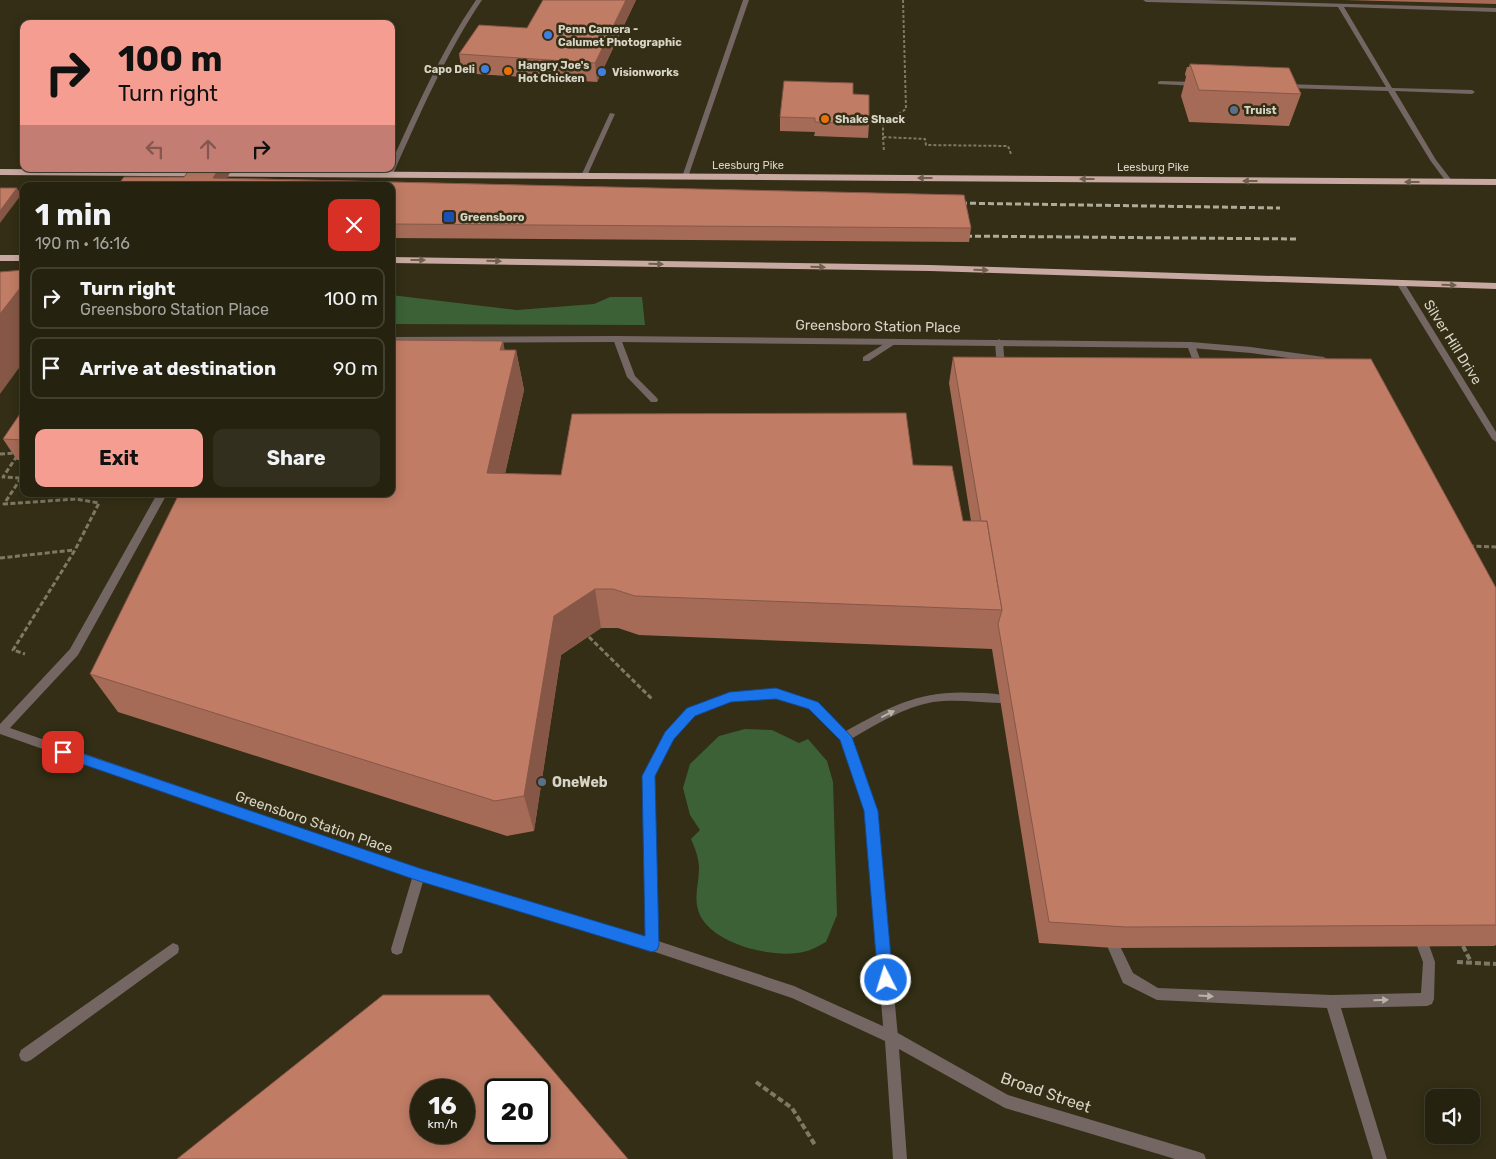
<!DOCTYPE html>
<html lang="en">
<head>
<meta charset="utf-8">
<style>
	:root { --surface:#262210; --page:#322f1e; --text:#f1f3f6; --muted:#a4a49f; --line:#423f30; --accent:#f59d90 }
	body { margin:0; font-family:Rubik,sans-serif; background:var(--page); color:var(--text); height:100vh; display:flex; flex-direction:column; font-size:19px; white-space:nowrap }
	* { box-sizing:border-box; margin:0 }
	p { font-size:16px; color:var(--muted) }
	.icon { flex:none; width:28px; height:28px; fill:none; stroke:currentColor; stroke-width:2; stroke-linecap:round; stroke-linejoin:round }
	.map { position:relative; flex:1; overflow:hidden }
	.details { position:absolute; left:20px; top:182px; width:375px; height:315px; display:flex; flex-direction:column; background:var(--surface); border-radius:10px; box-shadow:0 2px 12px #0003,0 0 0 1px var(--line) }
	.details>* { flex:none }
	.guide { position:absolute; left:20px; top:20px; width:375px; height:152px; border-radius:10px; box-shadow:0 2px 12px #0003,0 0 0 1px var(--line); background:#f59d90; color:#111; overflow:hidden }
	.fabs { position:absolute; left:1425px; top:1089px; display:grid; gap:10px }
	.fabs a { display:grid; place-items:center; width:55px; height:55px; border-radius:10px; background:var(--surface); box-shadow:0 2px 12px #0003,0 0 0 1px var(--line); font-size:25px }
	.speed { position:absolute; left:410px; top:1079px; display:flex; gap:10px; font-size:25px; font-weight:700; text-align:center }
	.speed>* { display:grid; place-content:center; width:65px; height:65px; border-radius:50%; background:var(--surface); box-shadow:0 2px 12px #0003,0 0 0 1px var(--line); line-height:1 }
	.speed small { font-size:12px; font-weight:400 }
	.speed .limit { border:2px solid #111; border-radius:8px; background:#fff; color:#111 }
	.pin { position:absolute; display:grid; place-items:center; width:42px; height:42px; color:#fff; margin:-21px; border-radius:10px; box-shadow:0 2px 8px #0006 }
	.me { position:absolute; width:55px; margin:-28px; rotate:355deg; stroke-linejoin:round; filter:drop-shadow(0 0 4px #0008) }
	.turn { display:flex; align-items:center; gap:18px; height:105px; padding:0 15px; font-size:22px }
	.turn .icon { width:65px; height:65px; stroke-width:2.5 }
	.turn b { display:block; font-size:35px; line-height:42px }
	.lanes { display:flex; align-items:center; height:48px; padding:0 15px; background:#0003; justify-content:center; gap:25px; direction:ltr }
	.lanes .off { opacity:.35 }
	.round { display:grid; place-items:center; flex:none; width:52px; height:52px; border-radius:10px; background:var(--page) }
	.summary { display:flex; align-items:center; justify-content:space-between; height:85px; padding:0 15px }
	h1 { font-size:30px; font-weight:700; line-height:38px }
	.action { display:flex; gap:10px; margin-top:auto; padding:10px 15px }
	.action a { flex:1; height:58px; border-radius:10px; background:var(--accent); color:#111; font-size:20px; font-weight:700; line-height:58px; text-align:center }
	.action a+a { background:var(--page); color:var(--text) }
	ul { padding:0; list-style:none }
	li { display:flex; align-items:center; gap:15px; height:62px; margin:0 10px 8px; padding:0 5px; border:2px solid var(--line); border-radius:10px }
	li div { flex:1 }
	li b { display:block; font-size:19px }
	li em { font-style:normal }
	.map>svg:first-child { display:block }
</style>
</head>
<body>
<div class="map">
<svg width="1496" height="1159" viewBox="0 0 1496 1159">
	<rect width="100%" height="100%" fill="#332e15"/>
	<g fill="#3c6136">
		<polygon points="391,295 517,310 594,304 610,297 642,297 645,325 391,324"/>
		<path d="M745,729L772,730L799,743L808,739L827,761L833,782L837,915L826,942C817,947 808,952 797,953C768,957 708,943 698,910C694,895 699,883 699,868C699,858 695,848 691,839L700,830L690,815L683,788L690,764L719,736Z"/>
	</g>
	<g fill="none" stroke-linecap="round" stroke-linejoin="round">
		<g stroke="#7e7965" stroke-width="2" stroke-dasharray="3 2" stroke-linecap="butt">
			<polyline points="903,0 906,109 883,124 883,137 925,139 926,145 1008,146 1011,154"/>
			<polyline points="883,137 884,152"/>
		</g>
		<g stroke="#7e7965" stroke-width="3" stroke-dasharray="5 2.5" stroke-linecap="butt">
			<polyline points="0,454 17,453"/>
			<polyline points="17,456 3,477 21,478 24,476"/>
			<polyline points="21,478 4,504 76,499 99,503 75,550 13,650 25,654"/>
			<polyline points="1469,546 1496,547"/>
			<polyline points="0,558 74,550"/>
			<polyline points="589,637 652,699"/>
		</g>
		<g stroke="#7e7965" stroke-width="4" stroke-dasharray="6 3" stroke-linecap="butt">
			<polyline points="1463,946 1471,962"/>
			<polyline points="1457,962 1496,964"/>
			<polyline points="756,1082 792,1108 815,1145"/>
		</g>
		<g fill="#746663" fill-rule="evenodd">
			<path d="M476,0H482C445,55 420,114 393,174L388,175L387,174L389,169H391V163C417,107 441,51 476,0Z"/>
			<polygon points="743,0 749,0 688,177 683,178 682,177"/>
			<polygon points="1143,0 1205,0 1496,8 1496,12 1344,7 1392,88 1472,90 1475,92 1472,94 1395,91 1436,160 1453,182 1447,183 1430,160 1388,91 1285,88 1282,86 1285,84 1386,87 1338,7 1146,2"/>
			<polygon points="1160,81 1196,82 1199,84 1196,86 1158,84 1158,82"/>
			<polygon points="610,113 615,114 587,176 582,177 581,176"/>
			<polygon points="617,336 621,339 635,376 657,398 658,400 657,402 651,402 627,377 613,339"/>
			<polygon points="892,339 895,340 895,344 869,361 863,361 863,357"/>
			<polygon points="999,339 1003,342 1005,369 1001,372 997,369 995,342"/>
			<polygon points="1191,342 1195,345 1204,370 1203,372 1197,372 1196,370 1187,345"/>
			<path d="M776,690L817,703L846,731C892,705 923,689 977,693C986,693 996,693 1004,696L1005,699L1004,702L1000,703C978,702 955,699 933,702C904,707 877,724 851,739L877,811L898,1037L896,1042L891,1044L886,1042L884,1037L865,811L840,740L809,709L776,698L731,701L695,715L673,738L655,776L658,945L657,949L652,951L647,949L646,945L643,776L665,732L687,709L726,694Z"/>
			<polygon points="419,869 423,871 425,875 403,949 402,953 397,955 392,953 391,949 413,875 415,871"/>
			<polygon points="1423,940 1428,942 1435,962 1434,999 1432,1004 1427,1006 1341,1008 1387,1159 1373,1159 1327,1008 1157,1000 1123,983 1108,948 1109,944 1114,942 1119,944 1133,973 1158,988 1332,995 1421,993 1423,962 1417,946 1418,942"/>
		</g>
		<g fill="#746663" fill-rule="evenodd">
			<polygon points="1398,282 1401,282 1405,284 1496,432 1496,442 1492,439 1397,284"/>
			<polygon points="617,336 1191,342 1251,347 1324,357 1328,360 1324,363 1251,353 1191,348 617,342 391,343 391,337"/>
			<polygon points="157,494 167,494 78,655 10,728 419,869 652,939 794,986 896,1032 1008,1095 1199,1152 1204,1154 1206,1159 1175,1159 1005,1108 899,1049 907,1159 893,1159 885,1041 792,998 652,951 419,881 0,734 0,724 70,649"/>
			<polygon points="173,943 178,945 179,949 178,953 31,1060 26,1062 21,1060 19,1055 21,1050"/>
		</g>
		<g fill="#c8a9a1" fill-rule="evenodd">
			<polygon points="0,169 1496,179 1496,185 0,175"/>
			<rect x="0" y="255" width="24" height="6"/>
			<polygon points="391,257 930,265 1496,283 1496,289 930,271 391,263"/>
		</g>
		<g stroke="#aeab99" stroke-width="3" stroke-dasharray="6 3" stroke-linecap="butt">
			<polyline points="952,203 1280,208"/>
			<polyline points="957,236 1298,239"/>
		</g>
	</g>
	<g fill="#a56b57">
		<polygon points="636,0 597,82 462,73 459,54 527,28"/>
		<polygon points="1344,0 1496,0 1496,4"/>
		<polygon points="1190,64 1301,94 1289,126 1189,122 1181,96 1186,77 1185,74 1187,67 1189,67"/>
		<polygon points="853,94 869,124 868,138 814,136 815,132 780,131 780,117"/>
		<polygon points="190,169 232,169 227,178 964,195 971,228 969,242 391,238 391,186 117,186 124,177 184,177"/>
		<polygon points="503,341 504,350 516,350 524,390 505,474 561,475 913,465 963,521 971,521 949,383 953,357 1496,588 1496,945 1494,946 1114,948 1039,943 992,649 639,635 618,628 601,628 561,655 534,831 507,836 118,712 90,674"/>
		<polygon points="24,408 24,460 17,460 3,439"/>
	</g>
	<g fill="#865747">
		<polygon points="626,0 636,0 597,82 595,63"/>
		<polygon points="219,169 232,169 222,186 213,178"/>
		<polygon points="17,188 21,195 0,223 0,211"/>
		<polygon points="24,283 24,361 0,394 0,314"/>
		<polygon points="503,341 510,377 516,350 524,390 496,513 487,473 500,350"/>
		<polygon points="595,589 601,628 561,655 534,831 524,796 554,616"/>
	</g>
	<g fill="#c07c65" stroke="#865747" fill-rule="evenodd">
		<polygon points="543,0 626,0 595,63 459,54 479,25 527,28"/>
		<polygon points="1190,64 1289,68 1301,94 1199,90"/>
		<polygon points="784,81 853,83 853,94 869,95 869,124 815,122 815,118 780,117"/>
		<polygon points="190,169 219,169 213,178 964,195 971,228 391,224 391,186 117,186 124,177 184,177"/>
		<polygon points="0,188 17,188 0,211"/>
		<polygon points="24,270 24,283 0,314 0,272"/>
		<polygon points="391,340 503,341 500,350 516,350 487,473 561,475 572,414 906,413 913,465 952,466 963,521 987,521 1002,610 635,596 613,589 595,589 554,616 524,796 495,801 90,674 179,494 391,494"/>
		<polygon points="953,357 1371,359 1496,588 1496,925 1126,927 1049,922 998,624 1002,610 987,521 981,521"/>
		<polygon points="24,408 24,440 3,439"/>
		<path d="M383,995H489L628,1159H177ZM421,1090H464V1132H421ZM496,1090H539V1132H496Z"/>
	</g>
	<defs><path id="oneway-solid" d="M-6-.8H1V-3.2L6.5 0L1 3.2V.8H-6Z" transform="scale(1.25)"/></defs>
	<g fill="#6f5f4d">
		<use href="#oneway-solid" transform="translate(925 178) rotate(-180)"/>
		<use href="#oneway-solid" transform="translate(1087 179) rotate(-180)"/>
		<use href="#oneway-solid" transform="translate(1250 181) rotate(-180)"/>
		<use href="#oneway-solid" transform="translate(1412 182) rotate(-180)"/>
		<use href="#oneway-solid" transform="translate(418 260)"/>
		<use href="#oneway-solid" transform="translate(494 261) rotate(1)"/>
		<use href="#oneway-solid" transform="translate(656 264) rotate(1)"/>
		<use href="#oneway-solid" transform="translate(818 267) rotate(1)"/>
		<use href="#oneway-solid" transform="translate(981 270) rotate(2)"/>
		<use href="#oneway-solid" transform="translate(1449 285) rotate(1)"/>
	</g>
	<g fill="#bab4a8">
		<use href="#oneway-solid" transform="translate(888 714) rotate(-26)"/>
		<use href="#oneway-solid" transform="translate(1206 996) rotate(3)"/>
		<use href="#oneway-solid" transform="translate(1381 1000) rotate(-2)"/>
	</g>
	<polygon fill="#1a73e8" stroke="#114b97" points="776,688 818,702 852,737 878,811 893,980 891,985 886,988 880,985 878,980 864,811 840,740 809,709 776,699 731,702 695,716 674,739 655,776 659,945 657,950 652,952 419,881 59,756 57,752 63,747 419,868 645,936 642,776 665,732 687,708 730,692"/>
	<g fill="#3f7fe0" stroke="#332e15" stroke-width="2">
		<circle cx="548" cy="35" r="5"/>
		<circle cx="485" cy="69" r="5"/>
		<circle cx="602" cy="72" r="5"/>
	</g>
	<g fill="#e8710a" stroke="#332e15" stroke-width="2">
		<circle cx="508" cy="71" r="5"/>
		<circle cx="825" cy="119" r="5"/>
	</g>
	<g fill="#5c6f8a" stroke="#332e15" stroke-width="2">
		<circle cx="1234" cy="110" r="5"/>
		<circle cx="542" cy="782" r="5"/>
	</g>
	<rect fill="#1a4fb4" stroke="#332e15" stroke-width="2" x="443" y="211" width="12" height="12" rx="2.5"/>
	<g text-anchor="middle" stroke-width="5" stroke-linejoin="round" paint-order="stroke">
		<g font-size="11" font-weight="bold" fill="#d8d5c6" stroke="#332e15" text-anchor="start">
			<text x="558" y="33">Penn Camera -<tspan x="558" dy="13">Calumet Photographic</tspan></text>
			<text x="518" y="69">Hangry Joe's<tspan x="518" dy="13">Hot Chicken</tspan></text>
			<text x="475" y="73" text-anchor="end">Capo Deli</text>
			<text x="612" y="76">Visionworks</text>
			<text x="1244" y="114">Truist</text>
			<text x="835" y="123">Shake Shack</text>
			<text x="460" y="221">Greensboro</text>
		</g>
		<g font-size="11" fill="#d8d5c6" stroke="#332e15">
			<text x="748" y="169">Leesburg Pike</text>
			<text x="1153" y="171">Leesburg Pike</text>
		</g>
		<g font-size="14" fill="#d8d5c6" stroke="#332e15">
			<text transform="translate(878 326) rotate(1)" y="5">Greensboro Station Place</text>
			<text transform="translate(1453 342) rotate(58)" y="5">Silver Hill Drive</text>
			<text transform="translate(314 822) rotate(19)" y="5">Greensboro Station Place</text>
		</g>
		<g font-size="14" font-weight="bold" fill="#d8d5c6" stroke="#332e15" text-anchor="start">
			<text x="552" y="787">OneWeb</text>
		</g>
		<g font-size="16" fill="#d8d5c6" stroke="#332e15">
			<text transform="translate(1046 1092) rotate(19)" y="6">Broad Street</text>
		</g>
	</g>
</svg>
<div class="fabs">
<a><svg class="icon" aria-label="sound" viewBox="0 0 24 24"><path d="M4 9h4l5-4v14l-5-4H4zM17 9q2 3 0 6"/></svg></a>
</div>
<div class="speed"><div>16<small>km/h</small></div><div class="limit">20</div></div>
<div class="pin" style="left:63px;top:752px;background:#d93025"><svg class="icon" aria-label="arrive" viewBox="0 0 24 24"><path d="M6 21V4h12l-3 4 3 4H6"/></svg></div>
<svg class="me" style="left:886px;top:980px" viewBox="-20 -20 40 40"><circle r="17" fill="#1a73e8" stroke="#fff" stroke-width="3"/><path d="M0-11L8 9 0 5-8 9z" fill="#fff"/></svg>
<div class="guide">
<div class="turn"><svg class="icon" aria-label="right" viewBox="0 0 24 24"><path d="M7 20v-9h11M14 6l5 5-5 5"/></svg><div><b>100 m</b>Turn right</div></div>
<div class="lanes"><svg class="icon off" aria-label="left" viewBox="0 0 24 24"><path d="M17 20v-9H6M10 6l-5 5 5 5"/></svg><svg class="icon off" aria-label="ahead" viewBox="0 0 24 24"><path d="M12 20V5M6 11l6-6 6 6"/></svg><svg class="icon" aria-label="right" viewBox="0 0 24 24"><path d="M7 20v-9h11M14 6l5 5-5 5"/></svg></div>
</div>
<section class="details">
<div class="summary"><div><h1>1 min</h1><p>190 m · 16:16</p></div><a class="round" style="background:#d93025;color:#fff"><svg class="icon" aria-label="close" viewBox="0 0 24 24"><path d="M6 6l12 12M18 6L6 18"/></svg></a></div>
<ul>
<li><svg class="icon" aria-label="right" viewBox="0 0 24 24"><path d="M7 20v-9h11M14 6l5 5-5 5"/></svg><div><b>Turn right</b><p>Greensboro Station Place</p></div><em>100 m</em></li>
<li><svg class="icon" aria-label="arrive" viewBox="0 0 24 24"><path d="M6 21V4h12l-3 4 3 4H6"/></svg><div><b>Arrive at destination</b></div><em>90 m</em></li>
</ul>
<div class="action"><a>Exit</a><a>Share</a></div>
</section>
</div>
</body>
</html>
